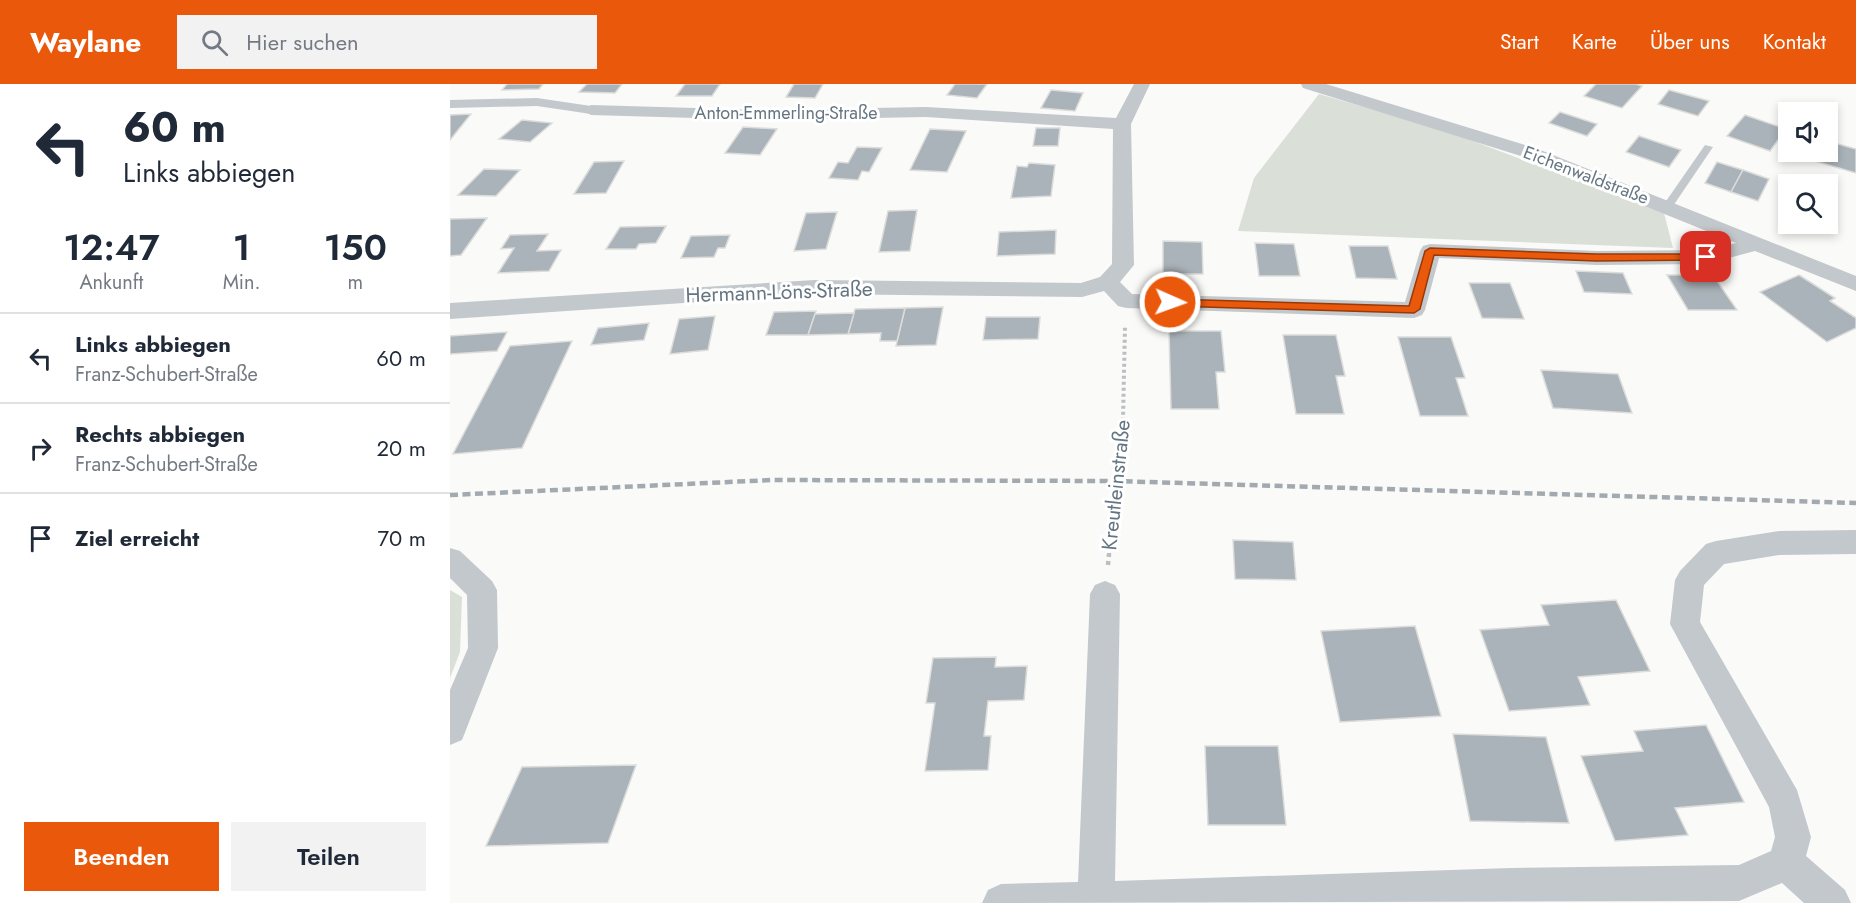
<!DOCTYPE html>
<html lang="de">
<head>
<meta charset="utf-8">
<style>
	:root { --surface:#fff; --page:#f2f2f3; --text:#1f2937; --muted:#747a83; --line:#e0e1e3; --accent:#ea580c }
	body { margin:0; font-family:Jost,sans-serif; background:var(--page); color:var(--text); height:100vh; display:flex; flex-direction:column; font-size:22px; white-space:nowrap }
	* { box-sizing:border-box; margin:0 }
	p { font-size:20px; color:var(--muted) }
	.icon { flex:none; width:33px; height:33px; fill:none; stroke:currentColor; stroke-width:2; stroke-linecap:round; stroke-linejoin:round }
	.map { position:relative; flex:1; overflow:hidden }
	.sheet { display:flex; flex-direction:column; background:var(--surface); width:450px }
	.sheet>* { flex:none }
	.hud { background:#fff; color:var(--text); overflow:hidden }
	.fabs { position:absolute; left:1328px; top:18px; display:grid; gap:12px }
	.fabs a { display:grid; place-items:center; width:60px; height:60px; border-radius:0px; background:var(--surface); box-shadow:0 3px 9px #0003; font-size:30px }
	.pin { position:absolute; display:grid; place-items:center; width:51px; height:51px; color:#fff; margin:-26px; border-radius:12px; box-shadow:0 3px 9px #0006 }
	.me { position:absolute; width:66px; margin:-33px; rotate:92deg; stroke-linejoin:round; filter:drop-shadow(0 0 4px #0008) }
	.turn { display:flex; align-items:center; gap:21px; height:126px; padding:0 24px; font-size:27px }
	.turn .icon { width:78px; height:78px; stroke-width:2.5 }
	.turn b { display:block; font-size:42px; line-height:51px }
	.eta { display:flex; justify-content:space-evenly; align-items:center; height:102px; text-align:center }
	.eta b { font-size:36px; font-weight:600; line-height:42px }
	.button { display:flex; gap:12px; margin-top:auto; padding:12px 24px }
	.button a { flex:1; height:69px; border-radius:0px; background:var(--accent); color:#fff; font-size:24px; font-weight:600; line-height:69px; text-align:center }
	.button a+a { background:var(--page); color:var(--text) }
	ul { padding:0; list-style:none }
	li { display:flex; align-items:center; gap:18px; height:90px; padding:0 24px; border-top:2px solid var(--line) }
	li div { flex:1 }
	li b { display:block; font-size:22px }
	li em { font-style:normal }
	header { display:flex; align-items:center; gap:36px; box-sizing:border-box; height:84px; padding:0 30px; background:var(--accent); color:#fff }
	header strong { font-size:28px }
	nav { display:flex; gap:33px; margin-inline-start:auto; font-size:21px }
	.search { width:420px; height:54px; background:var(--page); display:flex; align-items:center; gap:15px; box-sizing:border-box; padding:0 21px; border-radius:0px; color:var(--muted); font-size:22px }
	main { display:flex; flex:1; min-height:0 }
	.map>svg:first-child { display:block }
</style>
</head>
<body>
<header>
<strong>Waylane</strong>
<div class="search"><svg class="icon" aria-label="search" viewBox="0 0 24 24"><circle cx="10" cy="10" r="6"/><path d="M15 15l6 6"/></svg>Hier suchen</div>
<nav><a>Start</a><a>Karte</a><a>Über uns</a><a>Kontakt</a></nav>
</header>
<main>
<section class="sheet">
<div class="hud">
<div class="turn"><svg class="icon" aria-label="left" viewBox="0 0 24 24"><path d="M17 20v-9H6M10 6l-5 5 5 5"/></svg><div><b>60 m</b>Links abbiegen</div></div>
</div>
<div class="eta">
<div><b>12:47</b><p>Ankunft</p></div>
<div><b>1</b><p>Min.</p></div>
<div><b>150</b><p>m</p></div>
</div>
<ul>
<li><svg class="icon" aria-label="left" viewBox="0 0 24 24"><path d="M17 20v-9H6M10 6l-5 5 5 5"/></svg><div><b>Links abbiegen</b><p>Franz-Schubert-Straße</p></div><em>60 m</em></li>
<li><svg class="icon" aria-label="right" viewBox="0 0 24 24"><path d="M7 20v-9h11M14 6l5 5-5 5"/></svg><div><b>Rechts abbiegen</b><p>Franz-Schubert-Straße</p></div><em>20 m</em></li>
<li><svg class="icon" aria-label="arrive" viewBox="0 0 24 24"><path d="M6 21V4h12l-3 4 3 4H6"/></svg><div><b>Ziel erreicht</b></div><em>70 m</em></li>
</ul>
<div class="button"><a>Beenden</a><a>Teilen</a></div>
</section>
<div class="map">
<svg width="1406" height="819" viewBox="0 0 1406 819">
	<rect width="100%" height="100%" fill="#fafaf8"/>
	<g fill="#dadfd7">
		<polygon points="869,10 991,45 1214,129 1223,164 788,147 804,94"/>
		<polygon points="0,506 12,513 10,568 0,594"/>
	</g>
	<g fill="#aab3b9" stroke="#dcdcda" stroke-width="1.5">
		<polygon points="57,0 93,0 89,5 52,6"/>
		<polygon points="137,0 172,0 165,9 129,8"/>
		<polygon points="235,0 270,0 262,12 226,12"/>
		<polygon points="344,0 373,0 365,14 336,13"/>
		<polygon points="505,0 537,0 527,14 497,11"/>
		<polygon points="1146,0 1186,0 1192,2 1172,24 1134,12"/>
		<polygon points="601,6 633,9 625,27 591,24"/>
		<polygon points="1219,6 1259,17 1248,32 1208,20"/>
		<polygon points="1110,28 1147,40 1137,52 1099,39"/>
		<polygon points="21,30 0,56 0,31"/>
		<polygon points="1295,31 1336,45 1320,67 1277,52"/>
		<polygon points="72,36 102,39 80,58 49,55"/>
		<polygon points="293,43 327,45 310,71 275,69"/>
		<polygon points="586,44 610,44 608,62 583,62"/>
		<polygon points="480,45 516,47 497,88 460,86"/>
		<polygon points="1189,52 1231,66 1219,83 1176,68"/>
		<polygon points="1377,57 1406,65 1406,89 1358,75 1361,68 1377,68"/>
		<polygon points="407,63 432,64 419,88 412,87 408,96 379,94 388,78 398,79"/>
		<polygon points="174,77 156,109 124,110 144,78"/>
		<polygon points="1267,78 1293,86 1281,108 1255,99"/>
		<polygon points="579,79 605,81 601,112 561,114 567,82 577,83"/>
		<polygon points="34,85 70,86 46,112 8,111"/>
		<polygon points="1293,86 1319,95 1308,117 1281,108"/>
		<polygon points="467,126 460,167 429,168 438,127"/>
		<polygon points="387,128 376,165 344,167 356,129"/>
		<polygon points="37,134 11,171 0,172 0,135"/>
		<polygon points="216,142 206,159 189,160 186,165 156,165 170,143"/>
		<polygon points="606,146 605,170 547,172 549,148"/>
		<polygon points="98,150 87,167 111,166 99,187 48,189 64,164 51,165 60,151"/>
		<polygon points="280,151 275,164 268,164 264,173 231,174 241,152"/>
		<polygon points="713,157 752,158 753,190 713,190"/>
		<polygon points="805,159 844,160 850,192 809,192"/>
		<polygon points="899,162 938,162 947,195 906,194"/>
		<polygon points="1126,187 1173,189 1182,210 1134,208"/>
		<polygon points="1217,191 1263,191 1287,226 1238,226"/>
		<polygon points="1349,191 1385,214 1380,217 1406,234 1406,244 1377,258 1310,208"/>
		<polygon points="1019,199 1060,199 1074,235 1032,234"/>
		<polygon points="493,223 486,261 446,262 455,224"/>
		<polygon points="455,224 447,257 430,257 431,249 398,250 405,225"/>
		<polygon points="366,227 358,251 316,251 324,228"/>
		<polygon points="404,229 398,250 358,251 365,230"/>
		<polygon points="265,232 258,266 220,270 229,235"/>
		<polygon points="536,233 590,233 588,255 533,256"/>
		<polygon points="199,239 194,256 141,261 148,244"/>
		<polygon points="719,247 771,247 775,288 766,288 769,325 721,325"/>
		<polygon points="57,248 47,267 0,270 0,252"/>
		<polygon points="833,251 886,251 895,292 886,292 894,330 846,330"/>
		<polygon points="948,253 1001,253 1015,294 1006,294 1018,332 970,332"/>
		<polygon points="122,257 72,364 3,370 60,262"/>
		<polygon points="1091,286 1168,290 1182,329 1103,324"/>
		<polygon points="783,456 843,458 846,496 785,495"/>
		<polygon points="1166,516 1200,587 1128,593 1140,621 1059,627 1030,546 1099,541 1091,521"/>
		<polygon points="965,542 991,632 890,638 871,547"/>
		<polygon points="546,573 545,583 577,582 574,616 538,617 534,652 541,652 538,686 475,687 485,619 476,619 483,574"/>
		<polygon points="1256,641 1294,718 1225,724 1238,751 1165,757 1131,672 1193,667 1184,647"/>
		<polygon points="1003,650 1096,653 1119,739 1020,737"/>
		<polygon points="755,662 828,662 836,741 758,741"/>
		<polygon points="186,681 158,759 36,762 72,683"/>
	</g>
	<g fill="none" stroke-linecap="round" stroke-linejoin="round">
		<polyline stroke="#bbbfc2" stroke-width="4" stroke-dasharray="3 3" stroke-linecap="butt" points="659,472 663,397 672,383 675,242"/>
		<polyline stroke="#bbbfc2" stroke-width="4.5" stroke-dasharray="4 4" stroke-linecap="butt" points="658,481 659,470"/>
		<polygon fill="#c3c8cc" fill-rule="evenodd" points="1255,61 1263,63 1221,125 1213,125 1212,123"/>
		<polygon fill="#c3c8cc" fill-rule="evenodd" points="87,14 141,22 148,26 141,30 87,22 0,24 0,16"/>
		<g fill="#c3c8cc" fill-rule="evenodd">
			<polygon points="684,0 700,0 681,40 684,181 670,198 682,210 955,218 970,167 973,162 980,160 1147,167 1256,166 1286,159 1074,73 853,4 851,0 876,0 1088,65 1406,192 1406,207 1305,167 1256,180 1147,181 989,174 975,226 972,231 964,234 676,224 668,222 654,207 632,213 365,210 0,235 0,219 365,196 631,199 650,193 662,180 663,45 476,33 316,36 141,31 132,26 141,21 316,26 476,23 666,34"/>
			<polygon points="1406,446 1406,470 1329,471 1274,480 1254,501 1250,538 1347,706 1361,753 1356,772 1395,806 1401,819 1354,819 1332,799 1289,817 532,819 538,806 551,800 628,798 640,510 645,501 655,497 665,501 670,510 665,797 1061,784 1289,781 1321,767 1325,753 1319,723 1220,540 1225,496 1230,487 1256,460 1266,457 1329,447"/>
			<polygon points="0,464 10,467 42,497 47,506 48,564 12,656 0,661 0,606 18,564 17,511 0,494"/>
		</g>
		<polyline stroke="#a2aab0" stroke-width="4.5" stroke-dasharray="8 4.5" stroke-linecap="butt" points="0,411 322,396 663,397 1406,419"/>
	</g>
	<polygon fill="#ea580c" stroke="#983908" stroke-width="1.5" points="980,164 1146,170 1256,170 1261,173 1256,176 1146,177 984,171 970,225 964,229 720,222 715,218 720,215 959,222 975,167"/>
	<g text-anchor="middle" stroke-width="6" stroke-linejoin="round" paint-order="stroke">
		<g font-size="18" fill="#657683" stroke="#fff">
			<text x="336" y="35">Anton-Emmerling-Straße</text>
			<text transform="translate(1136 91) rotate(21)" y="6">Eichenwaldstraße</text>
		</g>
		<g font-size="21" fill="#657683" stroke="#fff">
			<text transform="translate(329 208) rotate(-2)" y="7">Hermann-Löns-Straße</text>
			<text transform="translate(666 401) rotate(-84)" y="7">Kreutleinstraße</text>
		</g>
	</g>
</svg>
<div class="fabs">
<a><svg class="icon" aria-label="sound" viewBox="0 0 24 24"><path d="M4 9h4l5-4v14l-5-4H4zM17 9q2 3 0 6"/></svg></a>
<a><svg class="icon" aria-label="search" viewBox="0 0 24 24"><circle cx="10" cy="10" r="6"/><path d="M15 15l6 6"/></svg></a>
</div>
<div class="pin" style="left:1256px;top:173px;background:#d93025"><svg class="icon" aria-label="arrive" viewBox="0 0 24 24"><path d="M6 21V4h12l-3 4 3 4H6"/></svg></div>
<svg class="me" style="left:720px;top:218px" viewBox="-20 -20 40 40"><circle r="17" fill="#ea580c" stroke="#fff" stroke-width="3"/><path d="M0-11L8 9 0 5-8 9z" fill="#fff"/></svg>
</div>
</main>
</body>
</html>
